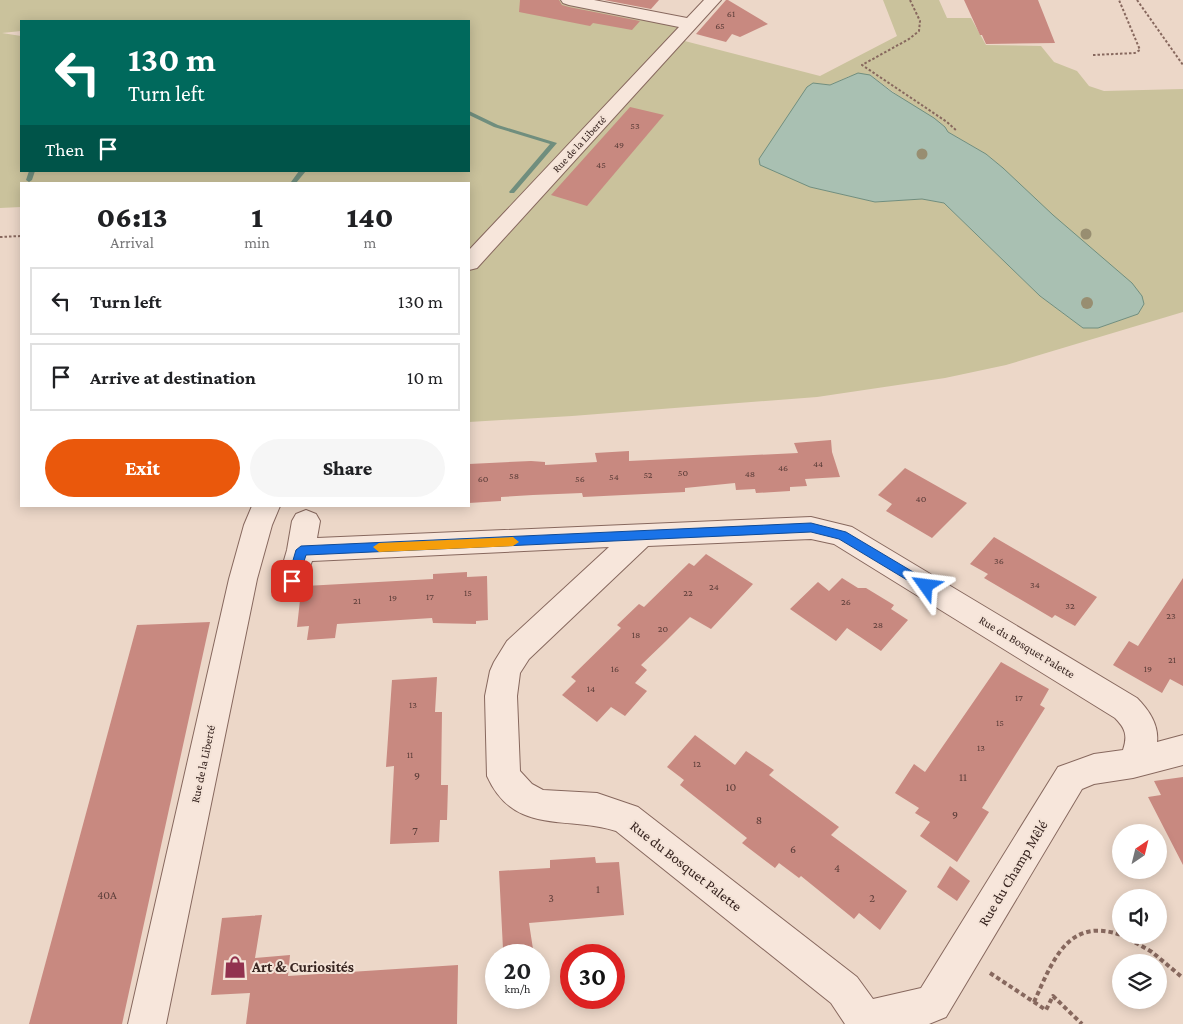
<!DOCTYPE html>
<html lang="en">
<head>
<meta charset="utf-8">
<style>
	:root { --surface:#fff; --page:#f6f6f6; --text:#202124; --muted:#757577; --line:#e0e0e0; --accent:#ea580c }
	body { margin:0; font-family:"Crimson Pro",serif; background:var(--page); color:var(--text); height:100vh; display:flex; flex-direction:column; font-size:19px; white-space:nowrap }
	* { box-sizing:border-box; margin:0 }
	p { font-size:16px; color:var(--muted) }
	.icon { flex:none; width:28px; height:28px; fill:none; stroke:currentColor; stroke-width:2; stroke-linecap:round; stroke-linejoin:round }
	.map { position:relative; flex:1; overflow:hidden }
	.sheet { position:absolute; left:20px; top:182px; width:450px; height:325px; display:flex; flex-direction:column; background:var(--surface); border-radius:0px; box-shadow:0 2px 12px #0003 }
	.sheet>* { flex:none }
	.hud { position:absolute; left:20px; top:20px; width:450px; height:152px; border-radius:0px; box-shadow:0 2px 12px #0003; background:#00695c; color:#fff; overflow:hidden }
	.needle { width:32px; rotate:35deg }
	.fabs { position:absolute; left:1112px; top:824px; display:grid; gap:10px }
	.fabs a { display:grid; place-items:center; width:55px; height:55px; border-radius:50%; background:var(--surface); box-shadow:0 2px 12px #0003; font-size:25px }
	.speed { position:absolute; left:485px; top:944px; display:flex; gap:10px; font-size:25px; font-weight:700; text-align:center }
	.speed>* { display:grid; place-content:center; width:65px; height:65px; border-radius:50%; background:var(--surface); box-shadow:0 2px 12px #0003; line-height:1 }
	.speed small { font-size:12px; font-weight:400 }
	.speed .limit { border:8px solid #d22; background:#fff; color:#111 }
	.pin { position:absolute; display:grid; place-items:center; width:42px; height:42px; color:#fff; margin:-21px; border-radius:10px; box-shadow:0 2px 8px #0006 }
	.me { position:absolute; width:55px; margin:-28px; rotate:301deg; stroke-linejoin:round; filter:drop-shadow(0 0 4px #0008) }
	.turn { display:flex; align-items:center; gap:18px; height:105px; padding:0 25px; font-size:22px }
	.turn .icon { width:65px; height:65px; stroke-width:2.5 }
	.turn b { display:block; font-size:35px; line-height:42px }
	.then { display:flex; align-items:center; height:48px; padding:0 25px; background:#0003; gap:10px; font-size:19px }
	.eta { display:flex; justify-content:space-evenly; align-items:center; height:85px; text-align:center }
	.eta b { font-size:30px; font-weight:800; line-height:35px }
	.cta { display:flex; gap:10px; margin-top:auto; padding:10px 25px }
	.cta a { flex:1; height:58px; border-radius:30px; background:var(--accent); color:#fff; font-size:20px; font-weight:800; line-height:58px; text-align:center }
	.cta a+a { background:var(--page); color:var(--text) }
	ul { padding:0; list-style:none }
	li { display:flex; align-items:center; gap:15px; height:68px; margin:0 10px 8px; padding:0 15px; border:2px solid var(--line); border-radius:0px }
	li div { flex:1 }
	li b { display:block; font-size:19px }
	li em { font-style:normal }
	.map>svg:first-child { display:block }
</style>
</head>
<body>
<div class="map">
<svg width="1183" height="1024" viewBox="0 0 1183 1024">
	<rect width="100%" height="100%" fill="#ecd7c8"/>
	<path fill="#cac29c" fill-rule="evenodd" d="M0,0H569L690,24L677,39L820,76L897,36L883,0H939L947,18H971L986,45L1041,46L1054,62L1077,71L1089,86L1104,91L1183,89V312L1006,365L945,378L817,397L572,416L469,422V184H21V207L0,208ZM21,21H469V171H21V36L2,33L21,31ZM870,75L948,132L986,154L1003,168L1144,304L1138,314L1098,328H1083L1040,296L944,203L922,199L875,202L810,187L806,183L813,84L830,85L850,76Z"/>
	<polygon fill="#a9c0b2" stroke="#708e7e" points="858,73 870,75 892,92 934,118 945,127 948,132 986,154 1003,168 1053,215 1132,283 1142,296 1144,304 1138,314 1098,328 1083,328 1040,296 944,203 922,199 875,202 810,187 760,165 759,159 807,87 813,83 830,85"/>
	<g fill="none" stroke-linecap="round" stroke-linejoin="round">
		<g fill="#708e7e" fill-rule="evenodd">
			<polygon points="469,111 498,125 557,143 514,193 510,193 509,192 550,144 494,127 469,115"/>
			<polygon points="29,171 35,171 32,180 29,182 26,180"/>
			<polygon points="299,171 306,171 296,183 292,183 291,182"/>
		</g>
	</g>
	<g fill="#c88980">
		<polygon points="520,0 559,0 562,5 569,7 640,21 632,30 593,23 590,26 519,12"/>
		<polygon points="604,0 659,0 651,9"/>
		<polygon points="726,0 728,0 768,24 740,37 732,34 726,42 696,34"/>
		<polygon points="964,0 1038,0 1055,43 986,44 982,35 980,35"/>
		<polygon points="630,107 664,115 587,206 551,195"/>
		<polygon points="831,440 832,452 840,477 805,479 807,486 790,487 790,491 756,493 755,489 736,490 735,483 685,488 685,492 583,497 582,493 533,495 501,497 501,501 469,503 469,464 531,461 545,462 545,465 597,462 595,453 629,451 629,461 798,453 794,443"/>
		<polygon points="905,468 967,503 932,538 886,511 892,504 878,495"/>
		<polygon points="994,537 1097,597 1075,626 1055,615 1052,618 984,578 988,574 970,564"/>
		<polygon points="706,554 753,584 711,629 690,617 666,641 641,665 647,670 635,683 647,691 625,716 611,707 597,722 562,695 576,681 571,677 621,628 617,625 639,604 644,607 689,563 694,566"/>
		<polygon points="467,572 467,577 487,576 488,620 476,621 476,624 433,623 432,618 337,624 335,638 307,640 309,626 297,627 301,591 305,586 433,579 433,574"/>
		<polygon points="842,578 858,588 866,588 894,605 891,609 908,620 881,651 847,628 836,641 790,609 818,582 829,591"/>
		<polygon points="1183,578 1183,686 1170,679 1162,693 1113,665 1129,641 1138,646"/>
		<polygon points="210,622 122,1024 29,1024 137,625"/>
		<polygon points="1001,662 1049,689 1040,705 1045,708 982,808 989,812 957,862 920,836 930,822 915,813 919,808 895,793 914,764 925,772"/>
		<polygon points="437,677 435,712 442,712 441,785 448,785 447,820 440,820 439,842 390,844 394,766 386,767 392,680"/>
		<polygon points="695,735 735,765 746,751 774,770 769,775 839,827 831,835 907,891 880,930 859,913 854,919 801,876 799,878 779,863 775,868 742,843 747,838 680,785 684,780 667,767"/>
		<polygon points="1183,777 1183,865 1148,797 1161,795 1154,781"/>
		<polygon points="595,857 596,863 619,862 624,915 529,923 533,949 503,949 499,871 550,868 550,860"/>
		<polygon points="950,866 970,881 957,901 937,887"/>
		<polygon points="262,915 255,958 290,955 288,976 458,965 457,1024 246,1024 250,993 211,995 222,918"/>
	</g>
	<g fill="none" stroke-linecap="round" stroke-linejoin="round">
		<defs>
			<g id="minor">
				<polygon points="561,0 594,0 687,18 704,0 721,0 477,268 469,270 469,250 679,27 569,5 563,3"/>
				<polygon points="252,506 280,506 272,525 257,579 166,1024 128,1024 229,579 244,525"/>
				<path d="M306,510L316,514L320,521L317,538L811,517L852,527L1137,698C1149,710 1159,725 1157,742L1183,735V765L1133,778L1094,784L1082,789L946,1017L929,1024H845L831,1003L616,831C566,815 514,836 487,776L485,696L490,671L494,662L507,641L609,547L312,561L302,589L292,593L282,589L278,581L287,550L292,521L296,514ZM811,539L834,544L1115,718C1125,728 1128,735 1123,750L1094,754L1058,767L921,988L873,999L857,977L638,807L597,793L543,790L532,784L520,771L517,696L520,673L529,659L648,546Z"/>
			</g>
		</defs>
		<use href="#minor" stroke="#87685e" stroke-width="2"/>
		<g stroke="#87685e" stroke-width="2" stroke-dasharray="2.5 2" stroke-linecap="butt">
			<polyline points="910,0 920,21 919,31 909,39 862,65 947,122 957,131"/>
			<polyline points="1137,0 1183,65"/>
			<polyline points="1093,55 1135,53 1140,50 1119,0"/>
			<polyline points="0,237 21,236"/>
		</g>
		<g stroke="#87685e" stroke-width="4" stroke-dasharray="4.5 3" stroke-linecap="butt">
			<polyline points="1122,935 1152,952 1183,978"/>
			<polyline points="990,973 1046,1010 1053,996 1082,1024"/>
			<path d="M1034,1002C1052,963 1067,916 1121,935"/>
		</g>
		<use href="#minor" fill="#f7e6db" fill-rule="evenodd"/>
	</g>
	<g fill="#988e71">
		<circle cx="922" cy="154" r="5.5"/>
		<circle cx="1086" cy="234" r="5.5"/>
		<circle cx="1087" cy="303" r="6"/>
	</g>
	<polygon fill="#1a73e8" stroke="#114b97" points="811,523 846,532 930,582 932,586 930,589 922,589 839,539 811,532 306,555 297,584 288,584 287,581 296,550 301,546"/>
	<polygon fill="#f59e0b" points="513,537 519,542 513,546 379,552 373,547 379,543"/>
	<defs>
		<symbol id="shop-bare" viewBox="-9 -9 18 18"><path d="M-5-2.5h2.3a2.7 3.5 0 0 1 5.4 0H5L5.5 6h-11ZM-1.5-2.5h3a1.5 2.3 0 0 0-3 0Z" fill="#92324f" stroke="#f4e3d7" stroke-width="2.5" paint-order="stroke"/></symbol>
	</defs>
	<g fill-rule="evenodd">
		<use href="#shop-bare" x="219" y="951" width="32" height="32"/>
	</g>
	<g text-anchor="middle" stroke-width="4" stroke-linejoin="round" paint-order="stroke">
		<g font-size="10" fill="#5c3e39">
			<text x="731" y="17">61</text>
			<text x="720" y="29">65</text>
			<text x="635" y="129">53</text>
			<text x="619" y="148">49</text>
			<text x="601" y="168">45</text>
			<text x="818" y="467">44</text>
			<text x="783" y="471">46</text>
			<text x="683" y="476">50</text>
			<text x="750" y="477">48</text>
			<text x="648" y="478">52</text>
			<text x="514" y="479">58</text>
			<text x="614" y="480">54</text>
			<text x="483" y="482">60</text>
			<text x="580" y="482">56</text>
			<text x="921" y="502">40</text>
			<text x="999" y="564">36</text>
			<text x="1035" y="588">34</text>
			<text x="714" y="590">24</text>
			<text x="468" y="596">15</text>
			<text x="688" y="596">22</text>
			<text x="430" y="600">17</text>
			<text x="393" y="601">19</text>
			<text x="357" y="604">21</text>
			<text x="846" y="605">26</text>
			<text x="1070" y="609">32</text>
			<text x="1171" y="619">23</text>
			<text x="878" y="628">28</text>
			<text x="663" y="632">20</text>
			<text x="636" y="638">18</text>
			<text x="1172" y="663">21</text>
			<text x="615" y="672">16</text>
			<text x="1148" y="672">19</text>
			<text x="591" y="692">14</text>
			<text x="1019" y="701">17</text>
			<text x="413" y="708">13</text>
			<text x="1000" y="726">15</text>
			<text x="981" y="751">13</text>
			<text x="410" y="758">11</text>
			<text x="697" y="767">12</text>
		</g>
		<g font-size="11" fill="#382521" stroke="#f4e3d7">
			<text transform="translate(579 144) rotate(-47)" y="4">Rue de la Liberté</text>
		</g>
		<g font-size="12" fill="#382521" stroke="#f4e3d7">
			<text transform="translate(1027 647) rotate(31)" y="4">Rue du Bosquet Palette</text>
			<text transform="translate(203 764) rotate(-78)" y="4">Rue de la Liberté</text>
		</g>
		<g font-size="12" fill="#5c3e39">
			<text x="417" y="780">9</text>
			<text x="963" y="781">11</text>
			<text x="731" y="791">10</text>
			<text x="955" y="819">9</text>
			<text x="759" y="824">8</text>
			<text x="415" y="835">7</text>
			<text x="793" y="853">6</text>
			<text x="837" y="872">4</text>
			<text x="598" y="893">1</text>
			<text x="107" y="899">40A</text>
			<text x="551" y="902">3</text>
			<text x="872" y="902">2</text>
		</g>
		<g font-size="15" fill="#382521" stroke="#f4e3d7">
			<text transform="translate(686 866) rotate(38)" y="5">Rue du Bosquet Palette</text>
			<text transform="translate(1013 873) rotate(-59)" y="5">Rue du Champ Mêlé</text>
		</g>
		<g font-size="15" font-weight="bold" fill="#382521" stroke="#f4e3d7" text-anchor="start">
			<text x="252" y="972">Art &amp; Curiosités</text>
		</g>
	</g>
</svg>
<div class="fabs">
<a><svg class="needle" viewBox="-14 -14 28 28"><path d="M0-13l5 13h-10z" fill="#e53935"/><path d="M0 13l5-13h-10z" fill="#757577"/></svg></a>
<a><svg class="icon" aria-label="sound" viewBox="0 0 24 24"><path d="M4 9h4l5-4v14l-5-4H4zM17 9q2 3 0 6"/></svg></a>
<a><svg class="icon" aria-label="layers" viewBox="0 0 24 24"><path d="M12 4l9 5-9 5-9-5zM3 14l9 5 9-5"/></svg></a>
</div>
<div class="speed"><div>20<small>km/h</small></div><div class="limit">30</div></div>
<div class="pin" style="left:292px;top:581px;background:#d93025"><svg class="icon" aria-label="arrive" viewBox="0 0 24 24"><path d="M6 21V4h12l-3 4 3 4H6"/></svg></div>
<svg class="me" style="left:926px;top:586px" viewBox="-20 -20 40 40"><path d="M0-17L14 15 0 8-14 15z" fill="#1a73e8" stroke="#fff" stroke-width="4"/></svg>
<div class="hud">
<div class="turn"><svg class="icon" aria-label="left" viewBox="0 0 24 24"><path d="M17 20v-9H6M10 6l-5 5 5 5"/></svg><div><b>130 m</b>Turn left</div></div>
<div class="then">Then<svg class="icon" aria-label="arrive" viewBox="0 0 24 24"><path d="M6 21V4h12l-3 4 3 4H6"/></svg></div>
</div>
<section class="sheet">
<div class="eta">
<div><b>06:13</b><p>Arrival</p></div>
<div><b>1</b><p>min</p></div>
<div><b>140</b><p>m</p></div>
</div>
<ul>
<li><svg class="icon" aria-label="left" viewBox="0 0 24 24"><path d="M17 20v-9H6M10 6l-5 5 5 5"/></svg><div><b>Turn left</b></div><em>130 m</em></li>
<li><svg class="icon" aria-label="arrive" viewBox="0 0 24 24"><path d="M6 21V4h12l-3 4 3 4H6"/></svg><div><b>Arrive at destination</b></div><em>10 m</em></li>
</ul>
<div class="cta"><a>Exit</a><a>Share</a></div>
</section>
</div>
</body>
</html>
